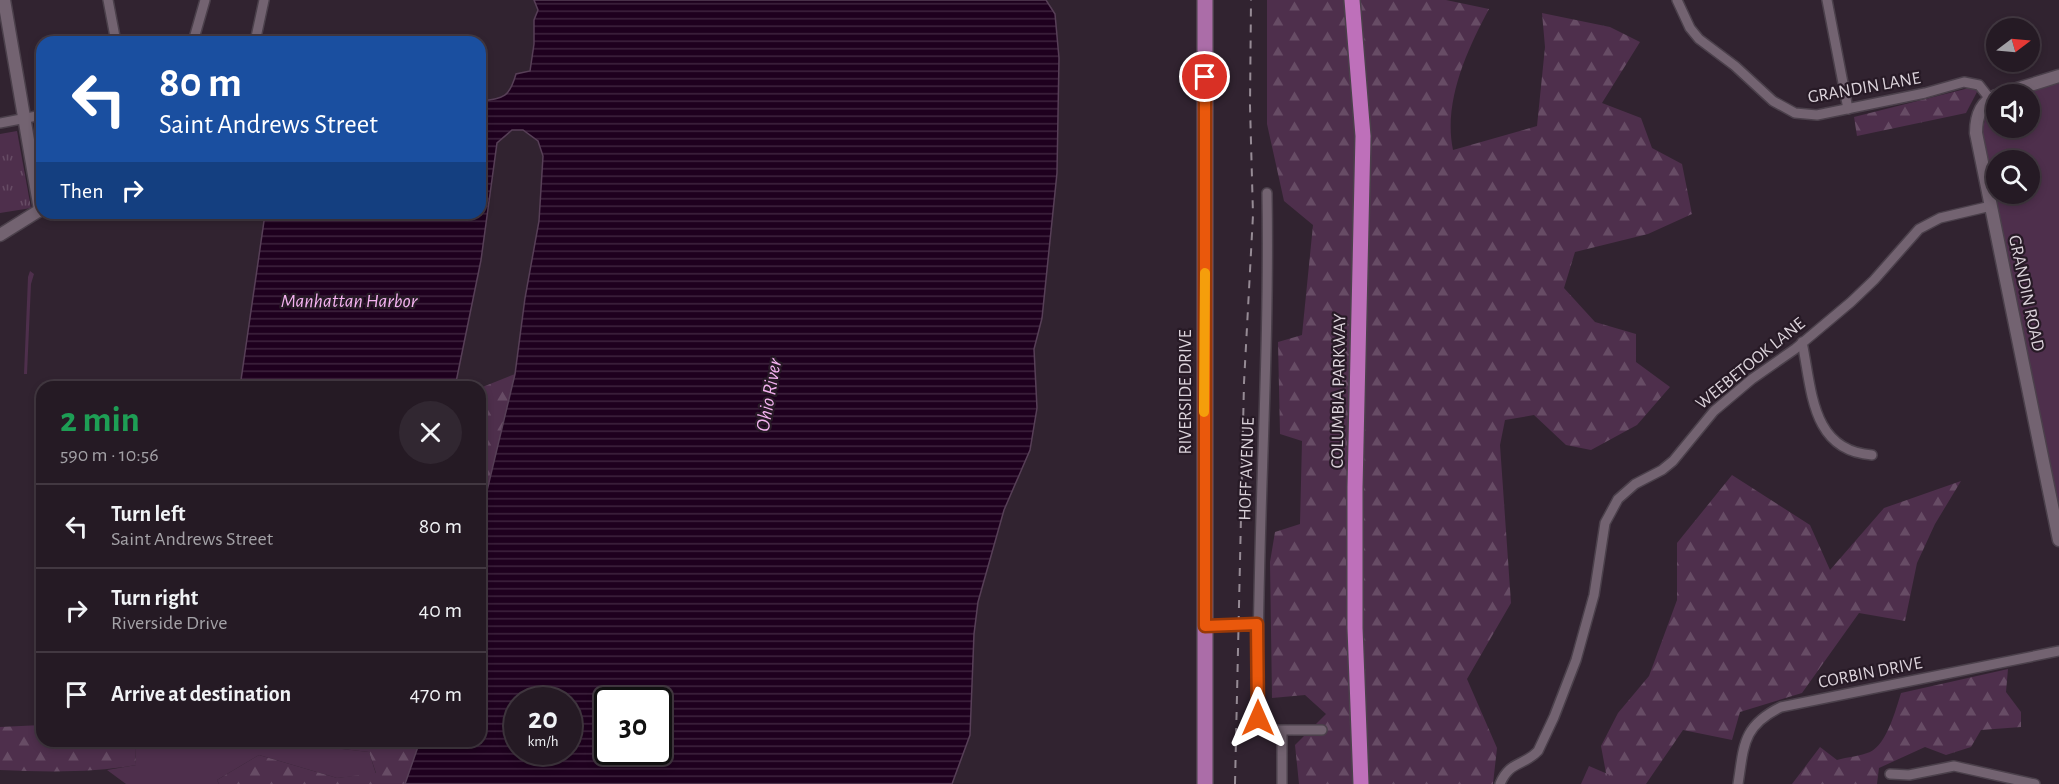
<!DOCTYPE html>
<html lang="en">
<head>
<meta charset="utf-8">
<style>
	:root { --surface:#251a24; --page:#312731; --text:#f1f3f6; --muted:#a3a1a6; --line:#423841 }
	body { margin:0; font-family:"Alegreya Sans",sans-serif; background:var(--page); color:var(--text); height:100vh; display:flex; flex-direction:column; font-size:22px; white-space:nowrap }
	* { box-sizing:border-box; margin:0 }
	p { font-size:20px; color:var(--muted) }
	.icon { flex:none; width:33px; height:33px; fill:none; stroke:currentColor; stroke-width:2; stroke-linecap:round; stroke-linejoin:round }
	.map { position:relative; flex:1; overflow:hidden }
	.panel { position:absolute; left:36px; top:381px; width:450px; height:366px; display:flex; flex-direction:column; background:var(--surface); border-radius:18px; box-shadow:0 3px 9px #0003,0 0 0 2px var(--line) }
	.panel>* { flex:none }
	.banner { position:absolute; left:36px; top:36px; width:450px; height:183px; border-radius:18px; box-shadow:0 3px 9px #0003,0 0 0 2px var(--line); background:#1a4fa0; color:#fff; overflow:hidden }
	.needle { width:39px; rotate:74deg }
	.tools { position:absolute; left:1986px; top:18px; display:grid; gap:12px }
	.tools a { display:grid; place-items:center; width:54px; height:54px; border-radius:50%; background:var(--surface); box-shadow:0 3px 9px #0003,0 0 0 2px var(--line); font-size:30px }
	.speed { position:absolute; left:504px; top:687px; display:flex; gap:12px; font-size:30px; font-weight:700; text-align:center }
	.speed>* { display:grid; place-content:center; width:78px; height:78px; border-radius:50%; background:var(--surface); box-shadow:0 3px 9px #0003,0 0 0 2px var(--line); line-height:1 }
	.speed small { font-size:15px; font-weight:400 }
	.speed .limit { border:3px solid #111; border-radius:9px; background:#fff; color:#111 }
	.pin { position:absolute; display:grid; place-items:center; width:51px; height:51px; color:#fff; margin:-26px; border:3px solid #fff; border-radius:50%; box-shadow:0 2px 6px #0007 }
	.me { position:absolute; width:66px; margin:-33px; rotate:0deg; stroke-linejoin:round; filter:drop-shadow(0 0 4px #0008) }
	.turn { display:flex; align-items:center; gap:21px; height:126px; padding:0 24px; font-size:27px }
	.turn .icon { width:78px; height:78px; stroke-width:2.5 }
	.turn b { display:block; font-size:42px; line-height:51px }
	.then { display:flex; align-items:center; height:57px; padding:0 24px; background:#0003; gap:12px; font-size:22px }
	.round { display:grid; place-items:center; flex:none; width:63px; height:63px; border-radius:32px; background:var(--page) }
	.overview { display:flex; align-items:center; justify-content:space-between; height:102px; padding:0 24px }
	h1 { font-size:36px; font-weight:700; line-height:45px; color:#1e9e55 }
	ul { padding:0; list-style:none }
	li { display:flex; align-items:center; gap:18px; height:84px; padding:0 24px; border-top:2px solid var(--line) }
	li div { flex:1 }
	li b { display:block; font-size:22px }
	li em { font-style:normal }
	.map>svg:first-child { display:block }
</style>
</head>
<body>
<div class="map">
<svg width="2059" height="784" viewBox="0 0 2059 784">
	<defs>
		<pattern id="forest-firs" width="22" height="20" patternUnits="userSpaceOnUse" patternTransform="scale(1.5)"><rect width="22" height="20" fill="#4e2f4c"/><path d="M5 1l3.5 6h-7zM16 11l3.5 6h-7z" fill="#674c65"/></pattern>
		<pattern id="park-tufts" width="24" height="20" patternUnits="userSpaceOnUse" patternTransform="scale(1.5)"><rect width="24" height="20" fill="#4e2f4c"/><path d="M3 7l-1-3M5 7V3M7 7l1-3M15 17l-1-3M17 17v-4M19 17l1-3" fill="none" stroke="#674c65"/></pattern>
		<pattern id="water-rules" width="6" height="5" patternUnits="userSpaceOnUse" patternTransform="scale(1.5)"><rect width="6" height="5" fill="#1e001e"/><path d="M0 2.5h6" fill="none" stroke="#3e243e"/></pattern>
	</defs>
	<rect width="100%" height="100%" fill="#312330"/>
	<g fill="#4e2f4c" fill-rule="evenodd">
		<path d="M2059,82V515L1983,138C1983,122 1985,115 1996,103V128H2030V94H2022ZM1996,160H2030V194H1996Z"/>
		<polygon points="30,271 34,274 31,284 27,374 24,374 28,277"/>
		<polygon points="130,741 272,741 369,752 376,774 337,778 259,755 217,780 219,784 126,784 107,770 136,765 135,748"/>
	</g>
	<g fill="url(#forest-firs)">
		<path d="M1267,0H1446L1489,9C1467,50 1443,102 1453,150L1537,126L1545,47L1542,13L1610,27L1640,42L1602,103L1641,118L1652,148L1682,164L1692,214L1648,234L1575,252L1564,288L1595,322L1636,334V362L1670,387L1637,425L1591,450L1566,445L1534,415L1505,420L1500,445L1511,603L1467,679L1497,748L1493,784H1299L1295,745L1326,714L1305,695L1272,698L1270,562L1275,532L1300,524L1302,441L1280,434L1278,342L1302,335L1313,225L1284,201L1267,124Z"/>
		<polygon points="1973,87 1978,90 1966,113 1857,136 1854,117"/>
		<polygon points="515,374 480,520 480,388"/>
		<polygon points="1732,475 1810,525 1830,570 1884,508 1961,481 1935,524 1917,563 1905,621 1859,613 1802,693 1740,712 1732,740 1683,730 1646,784 1608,784 1601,746 1618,713 1649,676 1677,600 1677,543"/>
		<path d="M2008,669L2006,692L2021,712V727L1981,730L1971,747L1946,755L1925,747L1879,768L1877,784H1792L1820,747L1837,760C1847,757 1861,756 1870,752C1887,744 1896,709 1901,693Z"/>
		<path d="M42,725V741H130L135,748L136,765C91,773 46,772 0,770V727Z"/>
		<polygon points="272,741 420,741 405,784 219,784 217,780 259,755 337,778 376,773 369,752"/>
	</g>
	<g fill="url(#park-tufts)">
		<polygon points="17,131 31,208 0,213 0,134"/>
		<polygon points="1589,766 1631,784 1581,784"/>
	</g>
	<path fill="url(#water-rules)" stroke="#573f57" stroke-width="1.5" fill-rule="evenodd" d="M534,0H1046L1055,14L1059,58L1057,173L1042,318L1034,349L1037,408L1030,450L1004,510L978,602L974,634L970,735L952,784H405L420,741H480V520L515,374L525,298L539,221L543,156L538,141L523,130H512L497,143L481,260L455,387H240L264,221L271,214L297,218L299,213H480V101C504,98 509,98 516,74L530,71L534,44V20L538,10ZM518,700H568V752H518ZM608,700H658V752H608Z"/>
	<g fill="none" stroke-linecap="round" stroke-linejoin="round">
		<defs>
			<g id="minor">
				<polyline points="108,0 116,42"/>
				<polyline points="1677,0 1690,28 1699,39 1735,66 1773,101 1795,113 1817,115 1925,93 1964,82 1979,85 1990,99"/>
				<polyline points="1827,0 1848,109"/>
				<polyline points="193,42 205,0"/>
				<polyline points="255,42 264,0"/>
				<polyline points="0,123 42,115"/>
				<path d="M1267,193C1270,368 1256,543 1258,719L1261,727L1265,730H1322"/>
				<path d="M1802,342C1812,390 1811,451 1872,455"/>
				<polyline points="1205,626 1257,624"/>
				<polyline points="1282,731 1282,784"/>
				<polyline points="1890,774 1909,775 1954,766 2035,784"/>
				<path d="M1500,784C1509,761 1524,766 1538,751L1554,717L1576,660L1594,595L1605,523L1618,499L1635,484L1662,470L1673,461L1714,411L1752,379L1795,349L1851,302L1874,280L1919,229L1940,218L1991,206"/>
				<path d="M1738,784C1744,746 1742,726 1781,707L2059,651"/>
			</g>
			<g id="tertiary">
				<polyline points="2001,94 2059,76"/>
				<path d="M1996,96C1981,102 1976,117 1976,133L2059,540"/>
				<polyline points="0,235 40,210 4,0"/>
			</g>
			<polyline id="primary" points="1205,784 1205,0"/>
			<polyline id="trunk" points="1352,0 1363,136 1355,487 1355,628 1361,784"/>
		</defs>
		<use href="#minor" stroke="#4b404b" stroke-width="12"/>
		<use href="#tertiary" stroke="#4b404b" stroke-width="15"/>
		<use href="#primary" stroke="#4b404b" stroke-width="18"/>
		<use href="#trunk" stroke="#4b404b" stroke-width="18"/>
		<use href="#minor" stroke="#736371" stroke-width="9"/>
		<use href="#tertiary" stroke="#736371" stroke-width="12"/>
		<use href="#primary" stroke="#ab6da8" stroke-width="15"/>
		<use href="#trunk" stroke="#be70ba" stroke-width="15"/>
		<polyline stroke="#968b95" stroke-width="2" stroke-dasharray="8 8" stroke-linecap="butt" points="1235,784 1244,383 1253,215 1250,106 1251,0"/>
	</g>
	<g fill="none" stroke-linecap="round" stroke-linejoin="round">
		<defs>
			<polyline id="route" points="1205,77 1205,626 1257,624 1258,718"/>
		</defs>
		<use href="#route" stroke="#983908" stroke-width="15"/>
		<use href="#route" stroke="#ea580c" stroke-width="10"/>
		<polyline stroke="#f59e0b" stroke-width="10" points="1204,412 1205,273"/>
	</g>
	<g text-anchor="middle" stroke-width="4.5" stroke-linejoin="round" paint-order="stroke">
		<g font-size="18" fill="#dcd3db" stroke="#271a26">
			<text transform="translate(1864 87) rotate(-10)" y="6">GRANDIN LANE</text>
			<text transform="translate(2027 293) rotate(78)" y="6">GRANDIN ROAD</text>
			<text transform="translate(1750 363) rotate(-39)" y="6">WEEBETOOK LANE</text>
			<text transform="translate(1338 391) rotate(-89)" y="6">COLUMBIA PARKWAY</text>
			<text transform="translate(1185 392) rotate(-90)" y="6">RIVERSIDE DRIVE</text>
			<text transform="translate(1246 469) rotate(-88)" y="6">HOFF AVENUE</text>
			<text transform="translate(1870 672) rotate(-11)" y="6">CORBIN DRIVE</text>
		</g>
		<g font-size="20" font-style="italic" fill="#f4b2f0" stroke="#271a26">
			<text x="349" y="307">Manhattan Harbor</text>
			<text transform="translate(768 395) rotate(-80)" y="7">Ohio River</text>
		</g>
	</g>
</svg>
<div class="tools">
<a><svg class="needle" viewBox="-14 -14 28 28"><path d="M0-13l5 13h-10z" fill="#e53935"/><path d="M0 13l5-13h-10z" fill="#a3a1a6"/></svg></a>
<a><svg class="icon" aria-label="sound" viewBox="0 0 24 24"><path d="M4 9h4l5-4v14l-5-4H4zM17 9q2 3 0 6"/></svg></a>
<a><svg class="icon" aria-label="search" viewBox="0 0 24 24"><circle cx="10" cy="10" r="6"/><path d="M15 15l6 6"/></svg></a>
</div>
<div class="speed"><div>20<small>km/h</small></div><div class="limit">30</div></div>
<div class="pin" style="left:1205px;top:77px;background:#d93025"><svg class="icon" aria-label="arrive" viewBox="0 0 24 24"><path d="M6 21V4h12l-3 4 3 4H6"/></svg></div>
<svg class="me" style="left:1258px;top:718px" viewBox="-20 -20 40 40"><path d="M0-17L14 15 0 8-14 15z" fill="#ea580c" stroke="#fff" stroke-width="4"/></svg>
<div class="banner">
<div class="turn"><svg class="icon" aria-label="left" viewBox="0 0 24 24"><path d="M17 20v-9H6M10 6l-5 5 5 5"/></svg><div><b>80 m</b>Saint Andrews Street</div></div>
<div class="then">Then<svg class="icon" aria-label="right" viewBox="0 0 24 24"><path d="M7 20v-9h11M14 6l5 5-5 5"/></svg></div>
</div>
<section class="panel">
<div class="overview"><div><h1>2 min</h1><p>590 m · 10:56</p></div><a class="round"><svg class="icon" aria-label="close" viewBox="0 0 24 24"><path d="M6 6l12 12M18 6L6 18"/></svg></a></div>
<ul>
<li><svg class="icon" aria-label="left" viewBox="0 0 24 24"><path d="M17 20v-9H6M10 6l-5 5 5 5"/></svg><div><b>Turn left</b><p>Saint Andrews Street</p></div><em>80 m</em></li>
<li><svg class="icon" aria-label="right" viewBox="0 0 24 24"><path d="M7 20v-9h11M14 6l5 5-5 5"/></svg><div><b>Turn right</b><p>Riverside Drive</p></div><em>40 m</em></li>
<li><svg class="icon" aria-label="arrive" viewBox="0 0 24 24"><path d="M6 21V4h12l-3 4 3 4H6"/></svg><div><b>Arrive at destination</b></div><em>470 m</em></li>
</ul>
</section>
</div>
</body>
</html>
